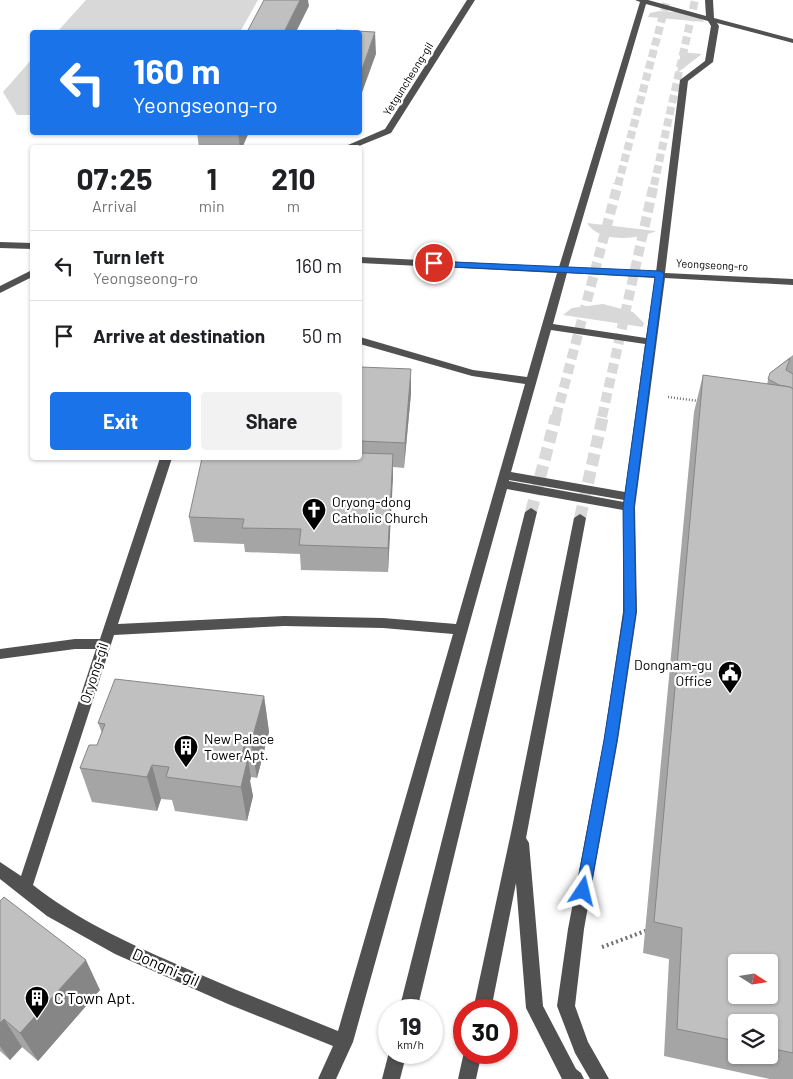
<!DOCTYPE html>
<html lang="en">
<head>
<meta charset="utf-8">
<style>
	:root { --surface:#fff; --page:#f2f2f2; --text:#202124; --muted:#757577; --line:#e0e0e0; --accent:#1a73e8 }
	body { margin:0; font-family:Barlow,sans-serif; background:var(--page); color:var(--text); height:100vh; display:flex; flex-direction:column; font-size:19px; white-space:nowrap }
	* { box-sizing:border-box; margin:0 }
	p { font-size:16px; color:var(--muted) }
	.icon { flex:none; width:28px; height:28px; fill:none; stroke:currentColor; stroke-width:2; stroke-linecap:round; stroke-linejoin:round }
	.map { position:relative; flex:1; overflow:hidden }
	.panel { position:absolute; left:30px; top:145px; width:332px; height:315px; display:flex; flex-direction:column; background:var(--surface); border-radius:5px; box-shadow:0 1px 4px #0004 }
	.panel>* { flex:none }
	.hud { position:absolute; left:30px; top:30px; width:332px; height:105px; border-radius:5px; box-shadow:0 1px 4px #0004; background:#1a73e8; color:#fff; overflow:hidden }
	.needle { width:32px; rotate:102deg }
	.tools { position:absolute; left:728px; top:954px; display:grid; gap:10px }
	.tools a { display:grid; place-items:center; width:50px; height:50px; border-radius:5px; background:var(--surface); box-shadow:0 1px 4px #0004; font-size:25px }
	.speed { position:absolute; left:378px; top:999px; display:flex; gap:10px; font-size:25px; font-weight:700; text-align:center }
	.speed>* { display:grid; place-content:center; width:65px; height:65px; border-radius:50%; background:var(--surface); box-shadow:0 1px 4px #0004; line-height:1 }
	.speed small { font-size:12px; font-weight:400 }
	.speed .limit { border:8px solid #d22; background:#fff; color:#111 }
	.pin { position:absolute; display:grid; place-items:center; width:42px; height:42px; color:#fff; margin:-21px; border:2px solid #fff; border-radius:50%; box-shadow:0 1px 5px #0007 }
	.me { position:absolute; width:55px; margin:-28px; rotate:10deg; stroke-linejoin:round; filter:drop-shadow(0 0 4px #0008) }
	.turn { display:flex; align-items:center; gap:18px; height:105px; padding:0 20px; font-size:22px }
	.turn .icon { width:65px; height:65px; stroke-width:2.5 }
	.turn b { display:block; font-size:35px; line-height:42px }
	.eta { display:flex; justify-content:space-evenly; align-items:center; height:85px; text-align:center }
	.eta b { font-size:30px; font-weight:700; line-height:35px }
	.primary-button { display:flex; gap:10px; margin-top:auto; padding:10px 20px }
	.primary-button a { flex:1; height:58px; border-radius:5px; background:var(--accent); color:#fff; font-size:20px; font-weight:700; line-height:58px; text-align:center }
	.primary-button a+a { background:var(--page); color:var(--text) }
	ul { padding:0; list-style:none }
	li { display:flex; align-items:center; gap:15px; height:70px; padding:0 20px; border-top:1px solid var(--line) }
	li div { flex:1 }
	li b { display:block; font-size:19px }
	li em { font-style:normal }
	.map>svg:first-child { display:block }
</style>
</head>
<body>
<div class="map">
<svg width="793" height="1079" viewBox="0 0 793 1079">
	<rect width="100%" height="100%" fill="#fff"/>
	<g fill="#d8d8d8">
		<polygon points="86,0 258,0 240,32 57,32"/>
		<path d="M659,11C673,12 695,12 705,22L648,17L650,13Z"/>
		<polygon points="681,52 702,54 677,73"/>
		<polygon points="32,59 32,115 17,115 3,92"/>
		<path d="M587,223L656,231C637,240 599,243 587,223Z"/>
		<polygon points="603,304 633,312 644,323 643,327 563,315 572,308"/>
	</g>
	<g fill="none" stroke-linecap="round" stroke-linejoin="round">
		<g stroke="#d9d9d9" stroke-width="8" stroke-dasharray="8 4" stroke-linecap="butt">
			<polyline points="618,185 667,0"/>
			<polyline points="654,185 695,0"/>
		</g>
		<g stroke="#d9d9d9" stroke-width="10" stroke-dasharray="10 5" stroke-linecap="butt">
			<polyline points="556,417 618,184"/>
			<polyline points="602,417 654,184"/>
		</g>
		<g stroke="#d9d9d9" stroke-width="12" stroke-dasharray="12 6" stroke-linecap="butt">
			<polyline points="531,512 556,416"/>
			<polyline points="580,518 603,416"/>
		</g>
		<polyline stroke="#737373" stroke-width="2.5" stroke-dasharray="1 2" stroke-linecap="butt" points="668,397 699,401"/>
		<polyline stroke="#737373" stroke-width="4" stroke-dasharray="2 3" stroke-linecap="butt" points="602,947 648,930"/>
		<g fill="#515151" fill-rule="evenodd">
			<polygon points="467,0 475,0 391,133 354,148 341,148 385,129"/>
			<path d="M635,0H648L706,16L705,0H713L714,18L793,39V43L717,23L719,26L713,62L688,81L665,273L793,279V285L665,278L635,507L637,612L618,740L584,929L575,1006L588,1042L609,1079H590L575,1053L557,1006L568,929L604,740L623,612V510L507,489L353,1042L336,1079H318L333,1046L228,1004L115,954L47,916L0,879V862L21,876L96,649H75L0,659V649L75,639H100L160,458H172L118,624L284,616L383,618L456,624L525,384L472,376L360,344V337L473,370L527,377L557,273L360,263V257L559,267L640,2ZM646,4L708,21L711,26L705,61L680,80L656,272L568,268ZM567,273L655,278L646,338L553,324ZM551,330L645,344L625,492L511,472ZM509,480L624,500V502L509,481ZM284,626L383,628L453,634L338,1031C284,1009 230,988 176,964C126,942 76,919 33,885L114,635Z"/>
			<polygon points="0,242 32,243 32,249 0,248"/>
			<polygon points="32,270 32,277 0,293 0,286"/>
			<polygon points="531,508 537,512 417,1010 399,1010 525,512"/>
			<polygon points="580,514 586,518 526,838 529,843 543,1006 576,1069 581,1073 584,1079 562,1079 526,1008 516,883 491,1010 473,1010 512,828 574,518"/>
			<polygon points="389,1052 407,1052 400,1079 382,1079"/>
			<polygon points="464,1052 482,1052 476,1079 458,1079"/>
		</g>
	</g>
	<g fill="#a5a5a5" fill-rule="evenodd">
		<polygon points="197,132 249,132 242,148 199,148"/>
		<path d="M793,355V1079H770L664,1056L669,959L643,953L694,412L703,375L767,384L770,373ZM736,1022H769V1055H736Z"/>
		<polygon points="360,367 411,393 404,468 393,467 388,572 301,570 300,554 245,552 244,544 194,542 189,517 360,458"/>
		<polygon points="264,696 269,732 257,778 251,777 250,781 253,796 247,821 175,811 172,800 161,799 157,811 92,802 80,768 97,745 102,733 98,723"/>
		<polygon points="0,901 100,990 38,1061 22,1047 10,1060 0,1051"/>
	</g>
	<g fill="#868686">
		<polygon points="300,0 308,0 309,6 296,32 284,32"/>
		<polygon points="375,32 376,54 360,98 360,75"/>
		<polygon points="238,132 249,132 242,148 240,148"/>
		<polygon points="411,369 411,393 404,468 405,443"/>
		<polygon points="393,454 393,478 388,572 388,548"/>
		<polygon points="264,696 269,732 257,778 251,743"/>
		<polygon points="245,743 251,777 250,781 253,796 247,821 241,787 240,761"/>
		<polygon points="152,765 161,799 157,811 147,777"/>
		<polygon points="86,960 100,990 38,1061 20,1033"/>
		<polygon points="4,1019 22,1047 10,1060 0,1046 0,1023"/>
	</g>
	<g fill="#c0c0c0" stroke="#868686" fill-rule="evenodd">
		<polygon points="264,0 300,0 284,32 247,32"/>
		<polygon points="336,30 375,32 360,75 360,32 335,32"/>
		<polygon points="790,358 786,370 793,374 793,389 790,387 779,385 768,379 770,373"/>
		<polygon points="360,367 411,369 405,443 360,441"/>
		<path d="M703,375L790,387L793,389V1053L769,1048V1022H736V1041L677,1029L682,928L654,922ZM736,962H769V995H736Z"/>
		<polygon points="360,453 393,454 388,548 299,545 301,529 242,528 244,519 189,517 202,458 360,458"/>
		<polygon points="115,679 264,696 251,743 245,743 240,761 247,762 241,787 166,777 169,767 152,765 147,777 80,768 89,745 97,745 105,724 98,723"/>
		<polygon points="4,897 86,960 20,1033 4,1019 0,1023 0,901"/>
	</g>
	<polygon fill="#1a73e8" stroke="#114b97" points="431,261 660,271 664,274 634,507 636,612 617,740 590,891 588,896 583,898 578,896 576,891 604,740 624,612 623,507 655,277 434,266 429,263"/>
	<defs>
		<symbol id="church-pin" viewBox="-11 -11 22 30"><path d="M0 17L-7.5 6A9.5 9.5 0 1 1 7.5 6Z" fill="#000" stroke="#fff"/><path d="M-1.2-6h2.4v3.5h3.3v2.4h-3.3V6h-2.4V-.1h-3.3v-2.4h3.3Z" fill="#fff"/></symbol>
		<symbol id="civic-pin" viewBox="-11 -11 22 30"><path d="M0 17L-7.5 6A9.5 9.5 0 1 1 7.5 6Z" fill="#000" stroke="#fff"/><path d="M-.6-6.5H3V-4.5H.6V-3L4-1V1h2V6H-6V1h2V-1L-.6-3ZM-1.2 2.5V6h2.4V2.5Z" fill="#fff"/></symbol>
		<symbol id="building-pin" viewBox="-11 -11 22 30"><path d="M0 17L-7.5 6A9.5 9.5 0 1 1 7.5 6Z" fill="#000" stroke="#fff"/><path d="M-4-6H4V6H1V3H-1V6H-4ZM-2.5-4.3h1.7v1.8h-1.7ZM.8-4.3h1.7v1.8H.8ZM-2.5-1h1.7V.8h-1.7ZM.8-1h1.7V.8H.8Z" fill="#fff"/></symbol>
	</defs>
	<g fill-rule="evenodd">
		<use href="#church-pin" x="300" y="496" width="28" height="38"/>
		<use href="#civic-pin" x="716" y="659" width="28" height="38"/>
		<use href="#building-pin" x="172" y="733" width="28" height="38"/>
		<use href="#building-pin" x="23" y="984" width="28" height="38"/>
	</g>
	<g text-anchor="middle" stroke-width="4.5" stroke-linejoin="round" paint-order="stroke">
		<g font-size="11" fill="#000" stroke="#fff">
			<text transform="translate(408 79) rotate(-58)" y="4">Yetguncheong-gil</text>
			<text transform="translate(712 265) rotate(3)" y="4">Yeongseong-ro</text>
		</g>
		<g font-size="14" fill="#000" stroke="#fff" text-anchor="start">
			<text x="332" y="507">Oryong-dong<tspan x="332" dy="16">Catholic Church</tspan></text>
			<text x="712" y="670" text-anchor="end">Dongnam-gu<tspan x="712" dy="16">Office</tspan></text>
			<text x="204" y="744">New Palace<tspan x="204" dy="16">Tower Apt.</tspan></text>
		</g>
		<g font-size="14" fill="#000" stroke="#fff">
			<text transform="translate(94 673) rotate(-72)" y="5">Oryong-gil</text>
		</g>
		<g font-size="16" fill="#000" stroke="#fff">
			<text transform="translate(166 967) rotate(24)" y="6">Dongni-gil</text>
		</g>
		<g font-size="16" fill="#000" stroke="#fff" text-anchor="start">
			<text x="54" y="1004">C Town Apt.</text>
		</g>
	</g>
</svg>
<div class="tools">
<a><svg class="needle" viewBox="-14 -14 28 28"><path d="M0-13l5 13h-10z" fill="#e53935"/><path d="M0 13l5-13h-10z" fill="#757577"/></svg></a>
<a><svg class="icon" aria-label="layers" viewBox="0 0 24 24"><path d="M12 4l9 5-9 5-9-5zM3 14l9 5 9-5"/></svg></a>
</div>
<div class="speed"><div>19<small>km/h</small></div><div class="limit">30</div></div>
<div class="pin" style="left:434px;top:263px;background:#d93025"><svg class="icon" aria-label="arrive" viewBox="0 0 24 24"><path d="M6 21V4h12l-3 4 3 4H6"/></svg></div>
<svg class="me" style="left:583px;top:891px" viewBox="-20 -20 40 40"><path d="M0-17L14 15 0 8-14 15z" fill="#1a73e8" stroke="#fff" stroke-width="4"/></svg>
<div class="hud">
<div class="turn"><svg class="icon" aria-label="left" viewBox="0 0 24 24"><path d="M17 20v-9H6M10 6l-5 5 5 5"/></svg><div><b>160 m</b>Yeongseong-ro</div></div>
</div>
<section class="panel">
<div class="eta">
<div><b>07:25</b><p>Arrival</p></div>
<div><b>1</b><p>min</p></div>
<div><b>210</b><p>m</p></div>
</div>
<ul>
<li><svg class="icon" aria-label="left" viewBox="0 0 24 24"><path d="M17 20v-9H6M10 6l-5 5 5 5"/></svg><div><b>Turn left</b><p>Yeongseong-ro</p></div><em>160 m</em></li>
<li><svg class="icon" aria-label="arrive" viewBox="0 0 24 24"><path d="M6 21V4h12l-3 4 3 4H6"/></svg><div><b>Arrive at destination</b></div><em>50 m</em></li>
</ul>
<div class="primary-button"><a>Exit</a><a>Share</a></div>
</section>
</div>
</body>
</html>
